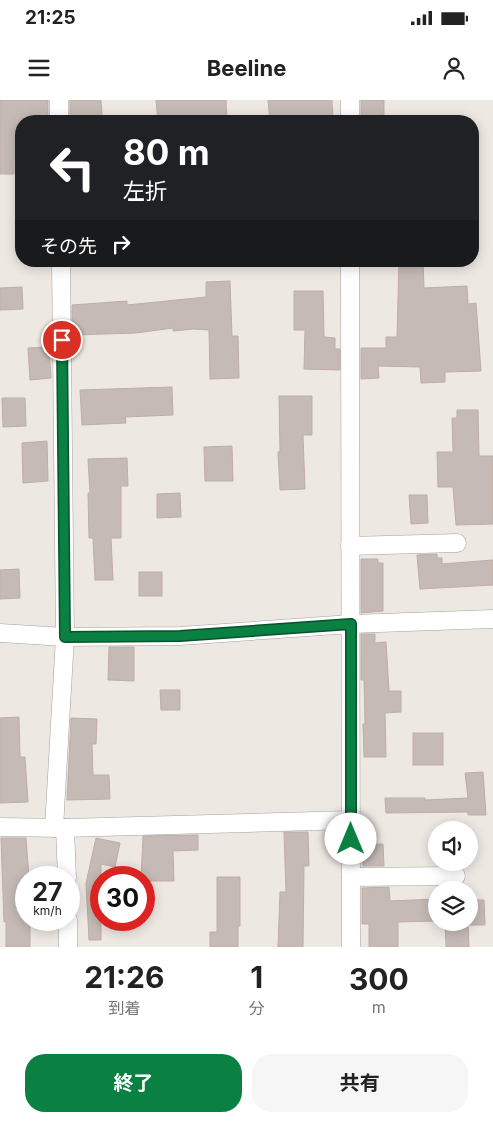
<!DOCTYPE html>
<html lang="ja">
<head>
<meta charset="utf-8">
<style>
	:root { --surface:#fff; --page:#f6f6f6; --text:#222; --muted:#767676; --accent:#0b8043 }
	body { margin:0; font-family:Inter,"Noto Sans JP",sans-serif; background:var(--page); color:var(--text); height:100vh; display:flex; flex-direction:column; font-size:19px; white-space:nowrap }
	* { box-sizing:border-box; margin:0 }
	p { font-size:16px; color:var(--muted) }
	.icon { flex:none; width:28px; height:28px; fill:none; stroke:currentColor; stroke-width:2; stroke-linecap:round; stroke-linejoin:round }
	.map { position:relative; height:847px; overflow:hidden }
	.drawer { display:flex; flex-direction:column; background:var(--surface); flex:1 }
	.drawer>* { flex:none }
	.banner { position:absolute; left:15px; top:15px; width:464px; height:152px; border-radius:20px; box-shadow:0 2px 12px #0003; background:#202124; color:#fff; overflow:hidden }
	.fabs { position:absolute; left:428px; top:721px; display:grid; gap:10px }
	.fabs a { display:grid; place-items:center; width:50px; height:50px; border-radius:50%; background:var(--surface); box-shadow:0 2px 12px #0003; font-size:25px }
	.speed { position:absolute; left:15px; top:766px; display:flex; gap:10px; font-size:25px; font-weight:700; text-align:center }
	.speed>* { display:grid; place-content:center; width:65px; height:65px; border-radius:50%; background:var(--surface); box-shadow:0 2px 12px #0003; line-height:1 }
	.speed small { font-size:12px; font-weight:400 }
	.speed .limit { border:8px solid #d22; background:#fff; color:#111 }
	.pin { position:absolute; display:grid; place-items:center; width:42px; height:42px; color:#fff; margin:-21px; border:2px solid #fff; border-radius:50%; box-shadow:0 1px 5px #0007 }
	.me { position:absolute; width:55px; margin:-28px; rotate:0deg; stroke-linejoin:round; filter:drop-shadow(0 0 4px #0008) }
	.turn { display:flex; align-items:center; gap:18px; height:105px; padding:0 25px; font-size:22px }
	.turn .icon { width:65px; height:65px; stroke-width:2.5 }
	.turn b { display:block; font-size:35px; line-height:42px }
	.then { display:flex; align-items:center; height:48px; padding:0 25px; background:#0003; gap:10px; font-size:19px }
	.eta { display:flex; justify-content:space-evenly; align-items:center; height:85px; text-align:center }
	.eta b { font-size:30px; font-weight:700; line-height:35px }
	.primary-button { display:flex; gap:10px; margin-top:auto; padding:10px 25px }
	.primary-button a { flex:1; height:58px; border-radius:20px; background:var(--accent); color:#fff; font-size:20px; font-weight:700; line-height:58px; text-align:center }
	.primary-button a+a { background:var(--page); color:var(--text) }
	.status { display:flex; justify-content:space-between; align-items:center; height:35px; padding:0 25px; background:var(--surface); direction:ltr }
	.status svg { height:14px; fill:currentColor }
	header { display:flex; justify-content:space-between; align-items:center; height:65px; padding:0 25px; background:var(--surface); font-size:22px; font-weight:700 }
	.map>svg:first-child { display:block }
</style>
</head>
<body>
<div class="status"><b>21:25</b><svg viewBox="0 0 49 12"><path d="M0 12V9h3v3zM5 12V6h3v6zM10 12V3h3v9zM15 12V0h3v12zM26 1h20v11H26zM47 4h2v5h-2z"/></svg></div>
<header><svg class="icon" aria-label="menu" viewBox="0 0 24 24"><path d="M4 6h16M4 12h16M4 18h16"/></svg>Beeline<svg class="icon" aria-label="person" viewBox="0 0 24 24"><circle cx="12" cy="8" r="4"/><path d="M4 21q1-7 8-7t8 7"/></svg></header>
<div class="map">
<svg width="493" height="847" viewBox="0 0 493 847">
	<rect width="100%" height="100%" fill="#eee8e3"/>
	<g fill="#c5bab6" stroke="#bfada5">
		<polygon points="0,0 48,0 48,21 21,21 21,59 14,59 14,74 0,74"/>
		<polygon points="70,0 101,0 102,16 70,18"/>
		<polygon points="156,0 226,0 227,21 158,21"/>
		<polygon points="268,0 332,0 333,21 270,21"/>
		<polygon points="361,0 384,0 384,15 361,16"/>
		<polygon points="399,161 423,161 424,188 467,186 468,204 476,203 481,271 445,272 445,282 421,283 420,267 378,266 379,278 361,279 361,248 386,248 386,237 397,237"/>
		<polygon points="230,181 232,236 238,236 239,278 210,279 209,230 194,229 173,231 173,228 136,233 72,235 72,205 127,201 127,205 206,197 206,182"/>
		<polygon points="22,187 23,209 0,210 0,188"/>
		<polygon points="294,191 323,191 324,237 335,238 335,249 340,249 340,270 304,269 305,230 294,230"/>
		<polygon points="49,247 51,278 30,280 28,248"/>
		<polygon points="172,287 173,315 125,317 126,323 82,325 80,290"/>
		<polygon points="279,296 312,296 312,335 303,335 305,389 280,390 278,352 280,352"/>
		<polygon points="2,298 25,298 26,326 3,327"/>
		<polygon points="457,310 478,310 479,356 493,356 493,424 456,425 453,387 438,387 437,352 453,352 452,318 457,318"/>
		<polygon points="47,341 48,381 23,383 22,343"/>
		<polygon points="232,346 233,381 205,381 204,347"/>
		<polygon points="127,358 128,386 121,386 121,438 111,438 113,480 95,480 93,438 89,438 88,393 90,393 88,359"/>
		<polygon points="180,393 181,417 157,418 157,394"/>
		<polygon points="409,395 427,395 428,423 411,424"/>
		<polygon points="437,454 437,458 442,458 442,464 493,460 493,485 420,489 417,455"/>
		<polygon points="361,459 378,459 378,463 383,463 383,511 361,513"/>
		<polygon points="19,469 20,498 0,499 0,470"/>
		<rect x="139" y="472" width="23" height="24"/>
		<polygon points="361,534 375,534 375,543 386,542 389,591 401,591 401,612 385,613 386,657 364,657 363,624 365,624 364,580 361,580"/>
		<polygon points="109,547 134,547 134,581 108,580"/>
		<polygon points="160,590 180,590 180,610 161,610"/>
		<polygon points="19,617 20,657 25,657 28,702 0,703 0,618"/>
		<polygon points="71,618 97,619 96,644 92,644 93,675 109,675 110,699 67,700"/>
		<rect x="413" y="633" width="30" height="32"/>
		<polygon points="483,672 486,715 468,715 468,712 386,713 385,698 425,698 425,700 468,698 465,673"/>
		<polygon points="284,732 308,732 309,766 304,766 303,847 278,847 280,792 286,792"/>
		<polygon points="198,735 198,750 173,751 174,781 144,781 144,778 141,778 143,736"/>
		<polygon points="1,738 26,738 29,778 26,778 26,820 30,820 30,847 6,847 6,822 4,822"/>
		<polygon points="96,738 120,743 115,767 101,764 101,840 89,840 86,783"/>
		<polygon points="383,744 384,766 363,766 362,745"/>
		<polygon points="217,777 240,777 240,826 238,826 238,847 210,847 210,832 217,832"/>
		<polygon points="389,787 390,801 436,799 436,821 398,822 398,847 369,847 369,824 362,824 362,788"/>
		<polygon points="469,800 484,800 485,825 469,825"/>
		<polygon points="445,822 468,822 469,847 446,847"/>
	</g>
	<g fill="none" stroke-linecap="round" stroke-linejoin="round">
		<defs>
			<g id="street">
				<polyline points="59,0 59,21"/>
				<polyline points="350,0 350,21"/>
				<polyline points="350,161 351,847"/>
				<polyline points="350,446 457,443"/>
				<polyline points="0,533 65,537 180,536 351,524 493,519"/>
				<polyline points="0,727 65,728 351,720"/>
				<polyline points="54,728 65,537 61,161"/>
				<polyline points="65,728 67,778"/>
				<polyline points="351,777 456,776"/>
				<polyline points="68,820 68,847"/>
			</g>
		</defs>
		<use href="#street" stroke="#a1a1a1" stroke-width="19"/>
		<use href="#street" stroke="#fff" stroke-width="18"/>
	</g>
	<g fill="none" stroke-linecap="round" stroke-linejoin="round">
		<defs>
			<polyline id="route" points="62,240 65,537 180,536 351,524 351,739"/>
		</defs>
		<use href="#route" stroke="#07532c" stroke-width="12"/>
		<use href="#route" stroke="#0b8043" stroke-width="9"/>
	</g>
</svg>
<div class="fabs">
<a><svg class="icon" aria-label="sound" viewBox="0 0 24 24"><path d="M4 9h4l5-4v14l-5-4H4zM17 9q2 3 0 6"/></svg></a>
<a><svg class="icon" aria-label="layers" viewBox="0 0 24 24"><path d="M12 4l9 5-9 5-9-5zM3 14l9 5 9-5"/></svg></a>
</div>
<div class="speed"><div>27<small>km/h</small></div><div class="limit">30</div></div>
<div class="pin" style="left:62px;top:240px;background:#d93025"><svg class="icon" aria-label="arrive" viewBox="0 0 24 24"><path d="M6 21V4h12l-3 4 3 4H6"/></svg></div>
<svg class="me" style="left:351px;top:739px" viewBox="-20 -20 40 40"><circle r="19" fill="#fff"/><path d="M0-13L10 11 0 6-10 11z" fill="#0b8043"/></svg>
<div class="banner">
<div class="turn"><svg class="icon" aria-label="left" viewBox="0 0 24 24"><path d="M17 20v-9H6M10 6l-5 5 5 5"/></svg><div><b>80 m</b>左折</div></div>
<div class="then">その先<svg class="icon" aria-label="right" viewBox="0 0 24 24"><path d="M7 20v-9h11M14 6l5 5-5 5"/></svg></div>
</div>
</div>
<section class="drawer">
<div class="eta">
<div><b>21:26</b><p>到着</p></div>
<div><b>1</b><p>分</p></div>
<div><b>300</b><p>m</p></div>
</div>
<div class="primary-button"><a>終了</a><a>共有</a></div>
</section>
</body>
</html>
